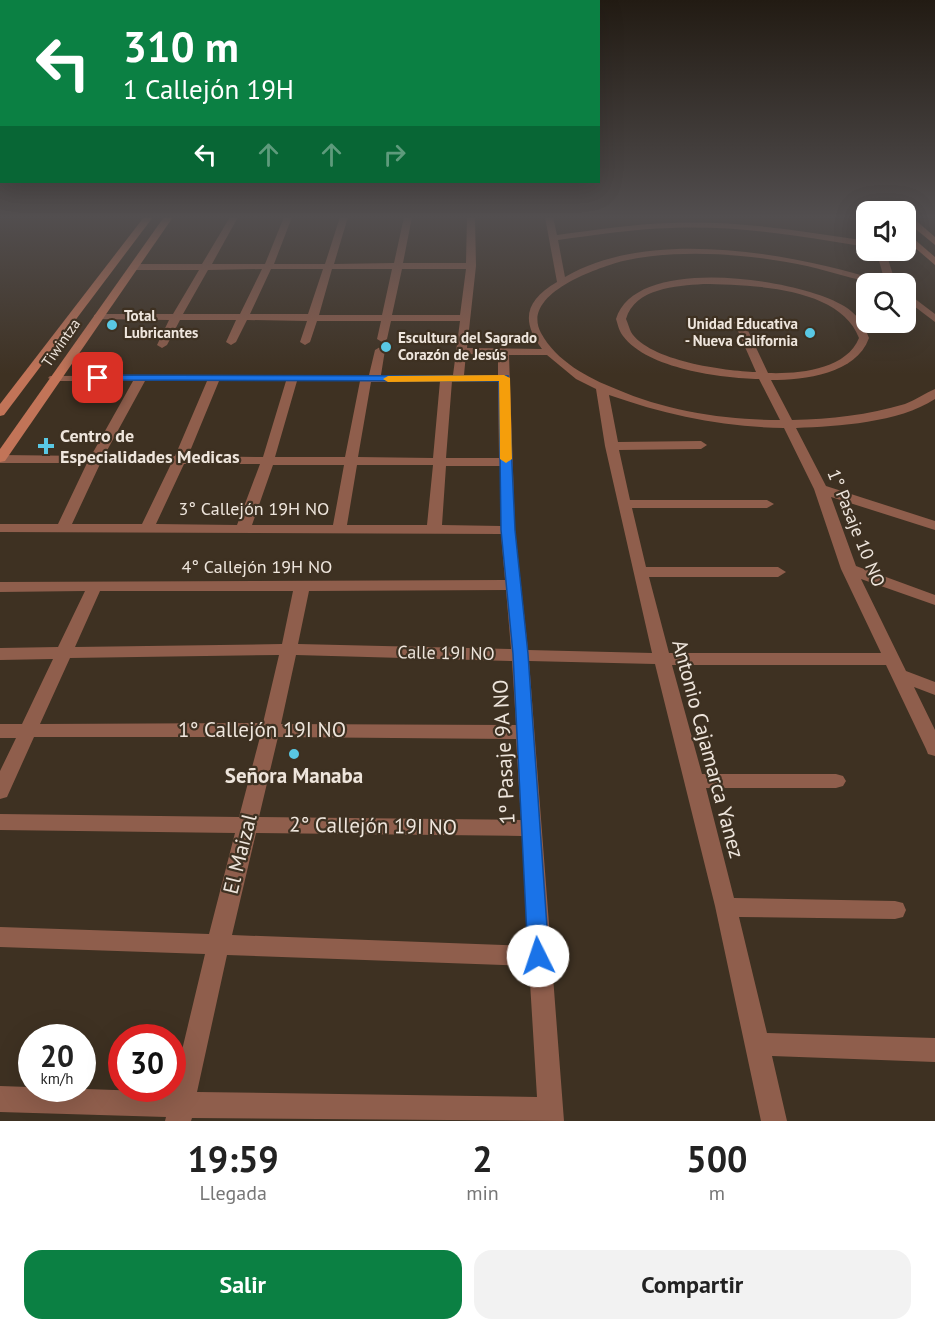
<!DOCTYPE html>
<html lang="es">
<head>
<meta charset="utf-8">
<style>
	:root { --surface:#fff; --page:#f2f2f2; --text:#222; --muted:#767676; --accent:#0b8043 }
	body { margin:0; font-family:"PT Sans",sans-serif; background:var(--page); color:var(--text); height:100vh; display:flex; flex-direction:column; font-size:22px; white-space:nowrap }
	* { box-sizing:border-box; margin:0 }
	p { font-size:20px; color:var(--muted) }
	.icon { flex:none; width:33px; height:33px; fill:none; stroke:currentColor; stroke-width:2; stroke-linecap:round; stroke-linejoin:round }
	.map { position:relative; height:1121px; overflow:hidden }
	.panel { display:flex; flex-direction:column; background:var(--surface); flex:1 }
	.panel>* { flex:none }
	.guide { position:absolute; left:0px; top:0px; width:600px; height:183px; box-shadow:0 6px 24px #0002; background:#0b8043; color:#fff; overflow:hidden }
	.fabs { position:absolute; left:856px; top:201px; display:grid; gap:12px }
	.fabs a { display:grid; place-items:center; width:60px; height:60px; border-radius:12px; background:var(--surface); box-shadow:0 6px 24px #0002; font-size:30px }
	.speed { position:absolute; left:18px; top:1024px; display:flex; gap:12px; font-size:30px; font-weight:700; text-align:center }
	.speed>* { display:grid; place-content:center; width:78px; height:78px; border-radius:50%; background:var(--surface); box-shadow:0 6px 24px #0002; line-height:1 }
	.speed small { font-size:15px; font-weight:400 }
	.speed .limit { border:9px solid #d22; background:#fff; color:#111 }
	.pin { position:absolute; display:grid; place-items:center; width:51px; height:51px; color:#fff; margin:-26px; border-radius:12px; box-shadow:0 3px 9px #0006 }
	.me { position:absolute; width:66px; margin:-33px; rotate:356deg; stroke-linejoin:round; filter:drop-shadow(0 0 4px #0008) }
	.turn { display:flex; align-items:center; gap:21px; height:126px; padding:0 24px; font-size:27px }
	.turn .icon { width:78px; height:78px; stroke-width:2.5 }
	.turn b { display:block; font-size:42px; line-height:51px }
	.lanes { display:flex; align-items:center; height:57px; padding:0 24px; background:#0003; justify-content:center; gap:30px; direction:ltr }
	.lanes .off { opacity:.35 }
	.eta { display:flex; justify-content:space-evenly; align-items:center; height:102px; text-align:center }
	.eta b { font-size:36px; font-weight:600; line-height:42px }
	.primary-button { display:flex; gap:12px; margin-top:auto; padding:12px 24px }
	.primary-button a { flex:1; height:69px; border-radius:18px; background:var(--accent); color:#fff; font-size:24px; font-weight:600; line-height:69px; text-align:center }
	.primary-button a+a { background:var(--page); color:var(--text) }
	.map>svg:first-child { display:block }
</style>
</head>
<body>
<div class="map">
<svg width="935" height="1121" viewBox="0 0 935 1121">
	<rect width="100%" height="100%" fill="#3e3122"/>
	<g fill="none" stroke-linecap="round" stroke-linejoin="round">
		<g fill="#8f5e4c" fill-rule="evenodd">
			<path d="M230,217H238L212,264H265L284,217H292L274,264H325L340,217H348L334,264L394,263L404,217H412L403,263H466L467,217H475L476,266L467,348L542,349C520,320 526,300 557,282L545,217H553L557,235C595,230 633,224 671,223C736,220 802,231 867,241V247C802,236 737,225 671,228C633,229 595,235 558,240L565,277C652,226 794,254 885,282L876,250H885L896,284C865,284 837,273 807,266C749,254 681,248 623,261C597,268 520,294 541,333C556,361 588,378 616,389C666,411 725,420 780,420L759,379C721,378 648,369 623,336C619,331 618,325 616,319C636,253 800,279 844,306C857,314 864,324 869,338C856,374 805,380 771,380L792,420C831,419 868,415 905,404C916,400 925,393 935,389V399C898,423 839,426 796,428L826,486L935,521V530L831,497L856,566L935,595V605L861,579L906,671L935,682V695L914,687L935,730V756L928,754L926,749L886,665H672L702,774H836L843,776L846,781L843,786L836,788H706L734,898L895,901L903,903L906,910L903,917L895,919L739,917L767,1033L935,1038V1062L772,1056L787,1121H761L715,906L655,664L529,661L564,1121L192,1118L191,1121H165L166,1117L0,1112V1086L172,1092L205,954L0,947V927L209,934L235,833L0,830V814L239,817L260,737H34L7,797L0,799V771L16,738H0V724H22L53,659L0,660V648L58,647L85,591L0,592V582L505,580L501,534L0,532V524H58L87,463H0V455L91,456L133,381H54L48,378L50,376L369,375L375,350L380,347L385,350L381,375H453L460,321H391L387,339L382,342L377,339L381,321H317L310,342L305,345L300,342L307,321L247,320L236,342L231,345L226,342L236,320H180L167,345L162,348L157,345L169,320L94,319V315L98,314H173L199,270H134L129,267L134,264H202ZM262,269L240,314H183L208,270ZM271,269H323L308,314H250ZM332,269H392L382,315H319ZM402,269H466L460,315H392ZM703,284C749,285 840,286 859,338C846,370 798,374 768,373L743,320L734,322L756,372C725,371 649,361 631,332C629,328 628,323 626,319C635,288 676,286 703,284ZM466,354L498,355V375H464ZM509,355H547L576,379L596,389L605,446L652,653L528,650L515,530ZM145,381H207L175,456H104ZM219,381H286L263,457L188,456ZM297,381H360L345,457H275ZM440,381L433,458L358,457L371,382ZM452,381H498L499,458H446ZM609,395C666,415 723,427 784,428L814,489L841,569L881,653H669L649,577H778L786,572L778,567H646L632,508H767L774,504L767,500H630L619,450L701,449L707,445L701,441L618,442ZM100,464H171L142,524H72ZM184,464H260L237,525L156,524ZM273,465H344L333,525H252ZM357,465H433L427,525H347ZM446,466H500L501,526L442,525ZM506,590L511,649L298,644L309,591ZM100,591H293L282,644L75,647ZM279,655L263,723L40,724L70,658ZM296,655L512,661L516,725L281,724ZM278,737L516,739L521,820L259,817ZM256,833L522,836L528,946L232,935ZM227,955L529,966L537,1097L197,1092Z"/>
			<polygon points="843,217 867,217 867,223"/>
			<polygon points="906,292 935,314 935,322 906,300"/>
		</g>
		<g fill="#c27458" fill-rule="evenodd">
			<polygon points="144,217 153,217 4,415 0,416 0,404"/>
			<polygon points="164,217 173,217 5,461 0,462 0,449"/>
			<polygon points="906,217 912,217 935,237 935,245 906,221"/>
			<polygon points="906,232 935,257 935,265 906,240"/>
		</g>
	</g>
	<linearGradient id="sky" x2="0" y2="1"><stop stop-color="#221b13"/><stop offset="0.58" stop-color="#524e4f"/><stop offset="1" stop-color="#524e4f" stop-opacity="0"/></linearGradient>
	<rect width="935" height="374" fill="url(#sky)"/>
	<polygon fill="#1a73e8" stroke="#114b97" stroke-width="1.5" points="98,375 508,376 515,530 528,654 549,956 546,963 538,965 531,963 528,956 513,654 501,530 499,381 94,380 94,376"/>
	<polygon fill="#f59e0b" points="504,375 510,378 512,459 506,463 500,459 499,381 388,382 383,379 388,376"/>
	<g fill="#59c8e4" stroke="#3e3122" stroke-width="2">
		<circle cx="112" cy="325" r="6"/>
		<circle cx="810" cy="333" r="6"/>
		<circle cx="386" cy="347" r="6"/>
		<path d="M43 437h6v6h6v6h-6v6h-6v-6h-6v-6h6z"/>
		<circle cx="294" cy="754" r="6"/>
	</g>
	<g text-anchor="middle" stroke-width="4.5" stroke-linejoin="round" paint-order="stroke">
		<g font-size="15" font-weight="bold" fill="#eee5dc" stroke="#3e3122" text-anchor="start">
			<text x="124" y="321">Total<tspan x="124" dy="17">Lubricantes</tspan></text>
			<text x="798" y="329" text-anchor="end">Unidad Educativa<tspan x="798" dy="17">- Nueva California</tspan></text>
			<text x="398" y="343">Escultura del Sagrado<tspan x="398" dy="17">Corazón de Jesús</tspan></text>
		</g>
		<g font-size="15" fill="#eee5dc" stroke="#3e3122">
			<text transform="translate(61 343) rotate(-55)" y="5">Tiwintza</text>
		</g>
		<g font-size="18" font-weight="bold" fill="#eee5dc" stroke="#3e3122" text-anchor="start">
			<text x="60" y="442">Centro de<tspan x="60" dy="21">Especialidades Medicas</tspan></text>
		</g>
		<g font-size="18" fill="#eee5dc" stroke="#3e3122">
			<text x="254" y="515">3° Callejón 19H NO</text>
			<text transform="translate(856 528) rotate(68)" y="6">1° Pasaje 10 NO</text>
			<text x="257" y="573">4° Callejón 19H NO</text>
			<text transform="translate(446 653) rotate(1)" y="6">Calle 19I NO</text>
		</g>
		<g font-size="21" fill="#eee5dc" stroke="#3e3122">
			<text x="262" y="737">1° Callejón 19I NO</text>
			<text transform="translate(708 749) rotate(75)" y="7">Antonio Cajamarca Yanez</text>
			<text transform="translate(504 752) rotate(-93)" y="7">1º Pasaje 9A NO</text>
			<text transform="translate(373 826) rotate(1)" y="7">2° Callejón 19I NO</text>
			<text transform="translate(240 854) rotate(-76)" y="7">El Maizal</text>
		</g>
		<g font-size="21" font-weight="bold" fill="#eee5dc" stroke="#3e3122">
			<text x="294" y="783">Señora Manaba</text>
		</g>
	</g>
</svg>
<div class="fabs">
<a><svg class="icon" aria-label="sound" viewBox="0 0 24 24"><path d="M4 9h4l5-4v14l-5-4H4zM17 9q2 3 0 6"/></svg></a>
<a><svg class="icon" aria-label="search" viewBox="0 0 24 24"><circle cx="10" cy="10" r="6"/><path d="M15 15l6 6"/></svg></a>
</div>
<div class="speed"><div>20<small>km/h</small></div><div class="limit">30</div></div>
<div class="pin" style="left:98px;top:378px;background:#d93025"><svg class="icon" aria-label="arrive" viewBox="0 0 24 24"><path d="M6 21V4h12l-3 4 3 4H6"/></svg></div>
<svg class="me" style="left:538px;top:956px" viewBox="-20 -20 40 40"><circle r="19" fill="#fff"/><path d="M0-13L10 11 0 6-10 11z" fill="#1a73e8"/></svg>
<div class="guide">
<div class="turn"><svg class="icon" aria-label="left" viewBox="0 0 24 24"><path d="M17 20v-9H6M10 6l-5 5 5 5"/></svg><div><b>310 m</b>1 Callejón 19H</div></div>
<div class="lanes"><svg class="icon" aria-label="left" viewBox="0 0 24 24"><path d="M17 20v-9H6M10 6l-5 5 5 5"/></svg><svg class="icon off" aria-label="ahead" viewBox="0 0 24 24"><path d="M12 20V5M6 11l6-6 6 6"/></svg><svg class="icon off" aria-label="ahead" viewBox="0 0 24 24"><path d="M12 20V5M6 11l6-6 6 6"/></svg><svg class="icon off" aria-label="right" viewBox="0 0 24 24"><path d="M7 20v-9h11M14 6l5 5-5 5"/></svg></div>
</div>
</div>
<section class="panel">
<div class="eta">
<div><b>19:59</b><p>Llegada</p></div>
<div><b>2</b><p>min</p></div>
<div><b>500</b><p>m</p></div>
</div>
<div class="primary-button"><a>Salir</a><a>Compartir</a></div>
</section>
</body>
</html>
